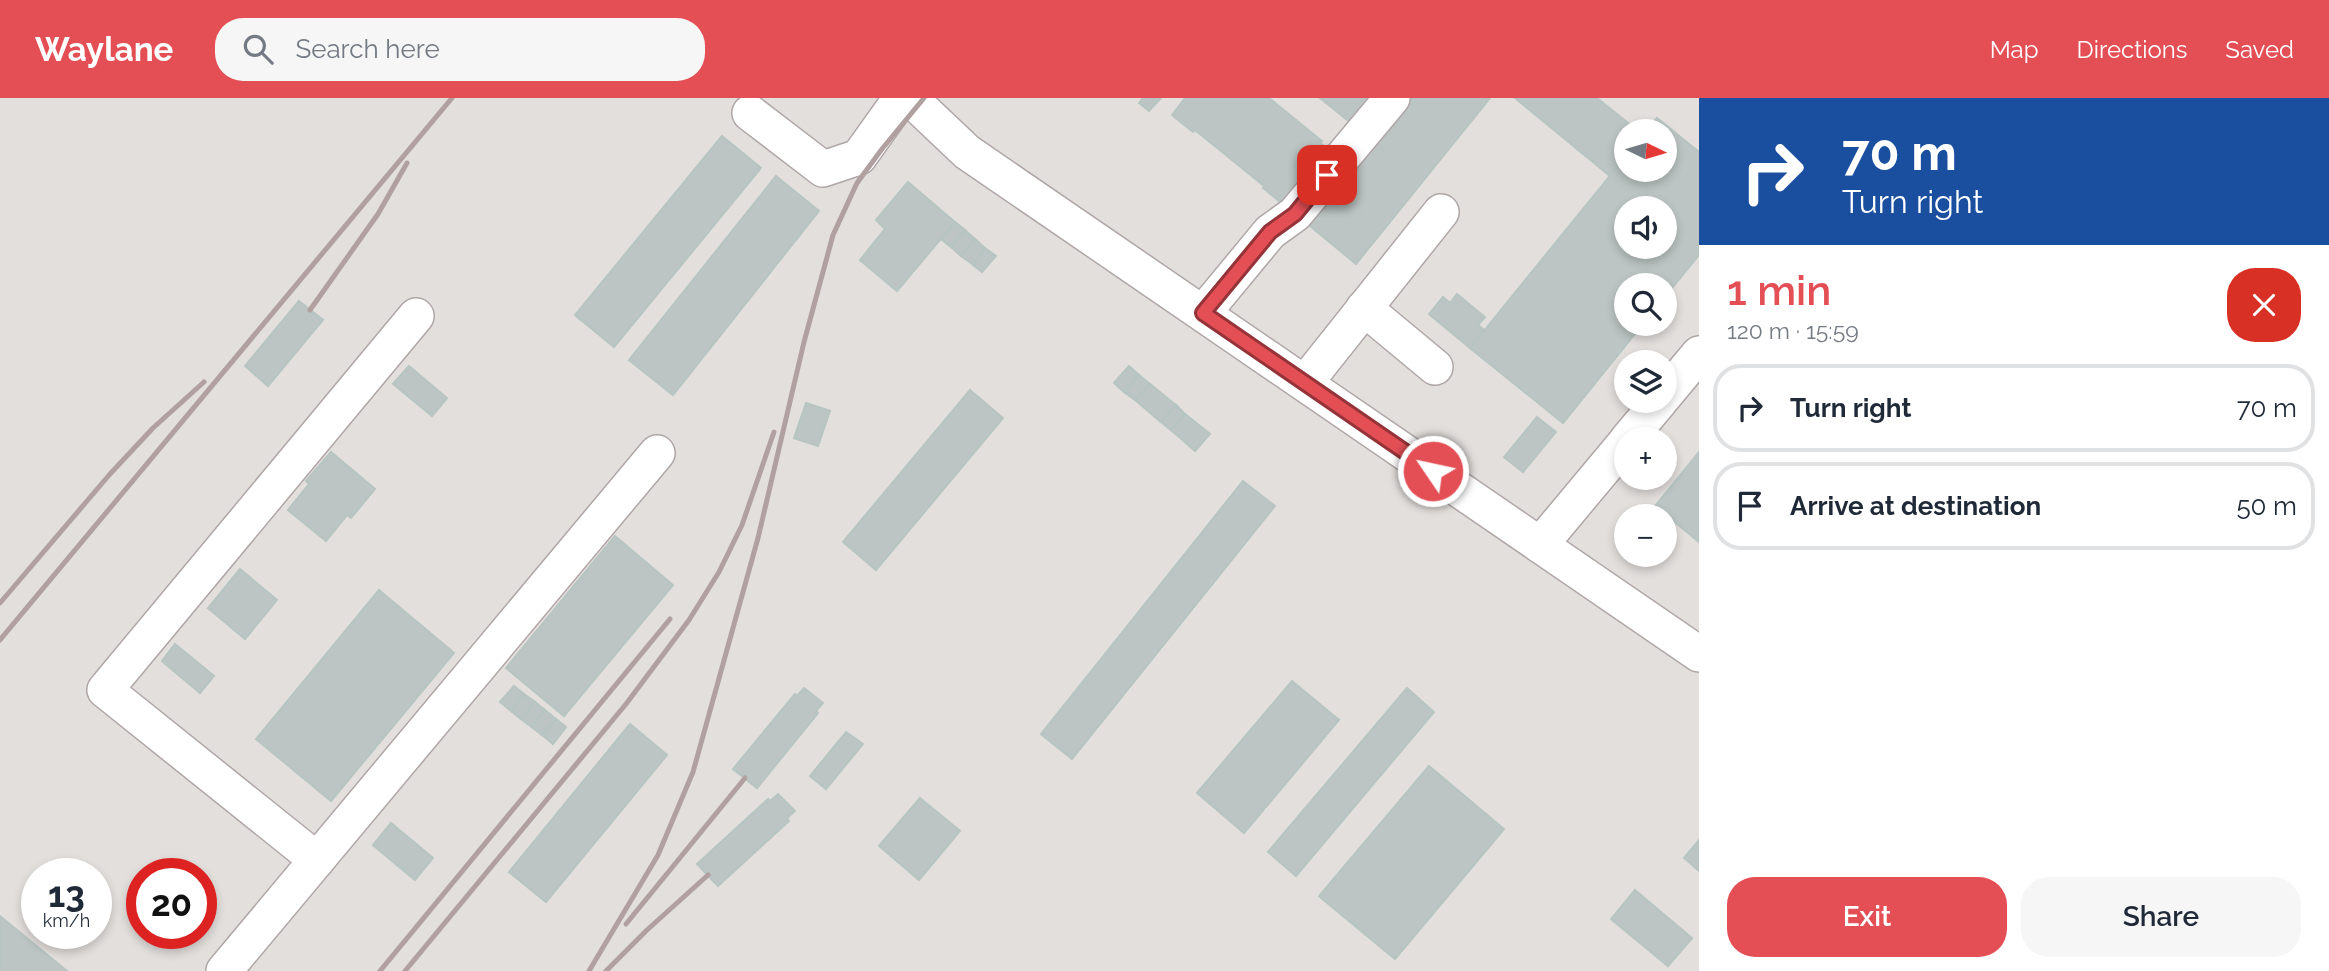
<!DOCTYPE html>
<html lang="en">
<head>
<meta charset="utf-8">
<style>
	:root { --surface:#fff; --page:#f6f6f7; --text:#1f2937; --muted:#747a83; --line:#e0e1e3; --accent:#e44f56 }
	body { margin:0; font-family:Raleway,sans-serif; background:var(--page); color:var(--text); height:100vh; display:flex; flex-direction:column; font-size:26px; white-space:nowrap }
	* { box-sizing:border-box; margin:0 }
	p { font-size:23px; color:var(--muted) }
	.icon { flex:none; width:38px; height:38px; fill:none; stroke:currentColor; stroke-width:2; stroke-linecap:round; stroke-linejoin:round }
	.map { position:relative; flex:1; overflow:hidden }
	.side { display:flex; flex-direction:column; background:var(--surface); width:630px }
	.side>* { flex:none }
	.guide { background:#1a4fa0; color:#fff; overflow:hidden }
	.needle { width:46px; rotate:95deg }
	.buttons { position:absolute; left:1614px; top:21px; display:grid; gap:14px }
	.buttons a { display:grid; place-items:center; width:63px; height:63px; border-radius:50%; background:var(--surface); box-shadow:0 4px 10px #0003; font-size:35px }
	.speed { position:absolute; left:21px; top:760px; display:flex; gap:14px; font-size:35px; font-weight:700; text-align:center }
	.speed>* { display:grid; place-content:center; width:91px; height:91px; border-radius:50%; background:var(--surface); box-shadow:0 4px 10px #0003; line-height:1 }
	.speed small { font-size:18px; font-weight:400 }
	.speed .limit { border:10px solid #d22; background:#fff; color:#111 }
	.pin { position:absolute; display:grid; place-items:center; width:60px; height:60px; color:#fff; margin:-30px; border-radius:14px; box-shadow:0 4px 10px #0006 }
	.me { position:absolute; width:77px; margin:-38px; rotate:304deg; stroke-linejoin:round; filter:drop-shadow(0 0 5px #0008) }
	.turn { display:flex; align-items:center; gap:24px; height:147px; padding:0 28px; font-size:32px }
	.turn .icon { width:91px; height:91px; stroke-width:2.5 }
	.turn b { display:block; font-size:49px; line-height:60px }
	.round { display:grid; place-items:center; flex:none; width:74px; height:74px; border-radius:28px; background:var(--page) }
	.head { display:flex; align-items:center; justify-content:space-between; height:119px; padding:0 28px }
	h1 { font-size:42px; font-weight:600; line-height:52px; color:var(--accent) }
	.primary-button { display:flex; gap:14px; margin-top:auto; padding:14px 28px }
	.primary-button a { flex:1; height:80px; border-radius:28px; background:var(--accent); color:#fff; font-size:28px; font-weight:600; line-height:80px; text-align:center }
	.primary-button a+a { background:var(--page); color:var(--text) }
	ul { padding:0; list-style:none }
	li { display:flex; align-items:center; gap:21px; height:88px; margin:0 14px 10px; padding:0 14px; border:4px solid var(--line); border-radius:28px }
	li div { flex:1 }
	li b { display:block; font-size:26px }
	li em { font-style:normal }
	header { display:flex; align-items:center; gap:42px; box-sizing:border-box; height:98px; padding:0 35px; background:var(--accent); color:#fff }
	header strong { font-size:33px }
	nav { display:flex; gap:38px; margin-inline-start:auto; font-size:24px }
	.search { width:490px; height:63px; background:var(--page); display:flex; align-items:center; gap:18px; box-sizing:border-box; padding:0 24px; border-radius:28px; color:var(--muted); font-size:26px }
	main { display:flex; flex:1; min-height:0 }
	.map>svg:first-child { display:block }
</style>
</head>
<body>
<header>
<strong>Waylane</strong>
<div class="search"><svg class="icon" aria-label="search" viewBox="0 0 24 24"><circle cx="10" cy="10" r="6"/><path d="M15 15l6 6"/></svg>Search here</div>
<nav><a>Map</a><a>Directions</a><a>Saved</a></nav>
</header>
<main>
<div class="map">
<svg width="1699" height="873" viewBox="0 0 1699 873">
	<rect width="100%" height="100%" fill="#ddeae6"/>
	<path fill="#e3dfdd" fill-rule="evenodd" d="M0,0H1699V873H0ZM1626,33H1664V72H1626ZM1626,110H1664V149H1626ZM1626,187H1664V226H1626ZM1626,264H1664V303H1626ZM1626,341H1664V380H1626ZM1626,418H1664V457H1626ZM37,775H96V835H37ZM142,775H201V835H142Z"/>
	<g fill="#bcc5c3" stroke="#b7c5c2" stroke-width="2" fill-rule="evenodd">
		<polygon points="1143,0 1161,0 1149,13 1139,5"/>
		<polygon points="1185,0 1269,0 1322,43 1320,45 1329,52 1284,107 1263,90 1264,88 1195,32 1193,34 1172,17"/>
		<polygon points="1320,0 1371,0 1351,25"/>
		<polygon points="1412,0 1490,0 1356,166 1309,127"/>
		<polygon points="1515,0 1597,0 1638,33 1626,33 1626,58 1610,78"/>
		<path d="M1657,20L1699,54V157L1664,200V187H1626V226H1643L1563,325L1470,250L1626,58V72H1664V33H1646ZM1626,110H1664V149H1626Z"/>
		<polygon points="722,38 761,70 614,249 575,217"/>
		<polygon points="776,78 819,113 673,297 629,262"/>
		<polygon points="908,84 955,124 897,193 860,162 885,131 876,122"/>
		<polygon points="955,124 965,132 951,149 941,141"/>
		<polygon points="965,132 975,141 961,158 951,149"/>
		<polygon points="975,141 985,150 972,166 961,158"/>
		<polygon points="985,150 996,158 982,174 972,166"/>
		<polygon points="1457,196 1485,219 1478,227 1484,232 1470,250 1429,216 1443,199 1450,205"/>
		<polygon points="299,203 323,222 268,288 245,268"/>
		<polygon points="409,268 447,300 432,318 393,286"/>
		<polygon points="1129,268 1139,277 1124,294 1114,285"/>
		<polygon points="1139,277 1150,286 1135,302 1124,294"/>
		<polygon points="1150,286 1176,307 1161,324 1135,302"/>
		<polygon points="970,292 1003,320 876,472 843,444"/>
		<polygon points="806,305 830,313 818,348 794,340"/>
		<polygon points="1176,307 1185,316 1171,332 1161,324"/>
		<polygon points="1185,316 1210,336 1195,353 1171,332"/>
		<polygon points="1537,319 1556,334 1523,374 1504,359"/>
		<polygon points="331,354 375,391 351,420 347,417 326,443 288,412 309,386 306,383"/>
		<polygon points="1699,354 1699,444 1655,408"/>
		<polygon points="1243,383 1275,408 1072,661 1041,636"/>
		<polygon points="615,438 673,487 564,618 506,570"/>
		<polygon points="240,471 277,502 245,541 208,510"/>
		<polygon points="379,492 454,555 331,703 256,641"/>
		<polygon points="175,546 214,578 200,595 162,563"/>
		<polygon points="1292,583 1339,622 1244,735 1197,695"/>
		<polygon points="514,588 524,596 511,613 500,604"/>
		<polygon points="804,590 823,605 816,613 818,615 757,690 733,671 795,596 797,598"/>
		<polygon points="1407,590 1434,614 1296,778 1268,754"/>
		<polygon points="524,596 535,604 521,621 511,613"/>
		<polygon points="535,604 545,612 532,629 521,621"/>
		<polygon points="545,612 556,621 542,637 532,629"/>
		<polygon points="556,621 566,629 553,646 542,637"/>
		<polygon points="630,626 667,657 546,804 509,774"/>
		<polygon points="846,634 863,646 826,691 810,678"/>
		<polygon points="1429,668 1504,731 1395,861 1319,798"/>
		<polygon points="778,696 795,713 787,720 789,723 718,788 697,766 768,701 770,703"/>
		<polygon points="920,700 960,733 919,782 879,748"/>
		<polygon points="391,725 433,760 415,782 373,747"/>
		<polygon points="1699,742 1699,773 1684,760"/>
		<polygon points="1635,792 1692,840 1668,868 1611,821"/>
		<polygon points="0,818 67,873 0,873"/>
	</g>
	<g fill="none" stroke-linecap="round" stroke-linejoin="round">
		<defs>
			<g id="minor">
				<polyline points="910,0 967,54 1699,556"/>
				<polyline points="750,15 823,71 859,59 901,0"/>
				<polyline points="1364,210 1435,269"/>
				<polyline points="1203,215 1270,134 1295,116 1392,0"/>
				<polyline points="1305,285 1441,114"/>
				<polyline points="1664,298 1699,256"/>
				<polyline points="1628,341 1660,303"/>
				<polyline points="1540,447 1626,344"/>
				<polyline points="317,762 105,592 416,218"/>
				<polyline points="224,873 657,355"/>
			</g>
		</defs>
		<use href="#minor" stroke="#b0a6a7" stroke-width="38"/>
		<use href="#minor" stroke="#fff" stroke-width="35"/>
		<g stroke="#b1a0a0" stroke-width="5">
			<polyline points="310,212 378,116 407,65"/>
			<polyline points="0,505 110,376 153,330 204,284"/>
			<polyline points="0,542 452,0"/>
			<polyline points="626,826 745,680"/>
			<polyline points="380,873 670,521"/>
			<polyline points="405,873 626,606 689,522 719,474 742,427 774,334"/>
			<polyline points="589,873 658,757 693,674 758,440 804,244 833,137 857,85 882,51 924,0"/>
			<polyline points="606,873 647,832 708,777"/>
		</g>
	</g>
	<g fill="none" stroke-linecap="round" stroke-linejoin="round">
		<defs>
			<polyline id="route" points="1327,77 1295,116 1270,134 1203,215 1433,373"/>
		</defs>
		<use href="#route" stroke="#943338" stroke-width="18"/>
		<use href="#route" stroke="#e44f56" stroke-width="12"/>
	</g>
</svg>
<div class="buttons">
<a><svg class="needle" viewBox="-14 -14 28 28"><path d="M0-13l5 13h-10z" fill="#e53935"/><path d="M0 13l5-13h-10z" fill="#747a83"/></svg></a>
<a><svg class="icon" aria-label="sound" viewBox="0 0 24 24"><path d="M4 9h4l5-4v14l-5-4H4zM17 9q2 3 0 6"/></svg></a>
<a><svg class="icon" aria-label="search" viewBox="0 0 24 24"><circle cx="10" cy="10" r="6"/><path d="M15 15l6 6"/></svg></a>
<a><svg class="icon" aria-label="layers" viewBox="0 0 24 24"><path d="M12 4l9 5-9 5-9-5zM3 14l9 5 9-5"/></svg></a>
<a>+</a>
<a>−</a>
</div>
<div class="speed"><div>13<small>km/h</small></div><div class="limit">20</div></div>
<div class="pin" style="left:1327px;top:77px;background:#d93025"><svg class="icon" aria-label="arrive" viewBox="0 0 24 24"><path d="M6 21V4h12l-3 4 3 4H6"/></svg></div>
<svg class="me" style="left:1433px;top:373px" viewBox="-20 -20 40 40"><circle r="17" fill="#e44f56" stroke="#fff" stroke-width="3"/><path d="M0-11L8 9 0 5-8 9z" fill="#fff"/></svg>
</div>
<section class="side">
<div class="guide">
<div class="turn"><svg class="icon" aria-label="right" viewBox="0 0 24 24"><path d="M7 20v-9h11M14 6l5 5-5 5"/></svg><div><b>70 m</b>Turn right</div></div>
</div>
<div class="head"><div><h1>1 min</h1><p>120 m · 15:59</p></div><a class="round" style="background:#d93025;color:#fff"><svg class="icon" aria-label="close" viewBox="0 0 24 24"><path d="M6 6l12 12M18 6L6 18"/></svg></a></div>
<ul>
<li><svg class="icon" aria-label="right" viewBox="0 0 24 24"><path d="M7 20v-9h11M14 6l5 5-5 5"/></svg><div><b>Turn right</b></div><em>70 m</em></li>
<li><svg class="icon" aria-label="arrive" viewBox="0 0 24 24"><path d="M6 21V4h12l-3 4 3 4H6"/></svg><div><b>Arrive at destination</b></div><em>50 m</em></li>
</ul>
<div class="primary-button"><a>Exit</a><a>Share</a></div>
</section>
</main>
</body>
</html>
